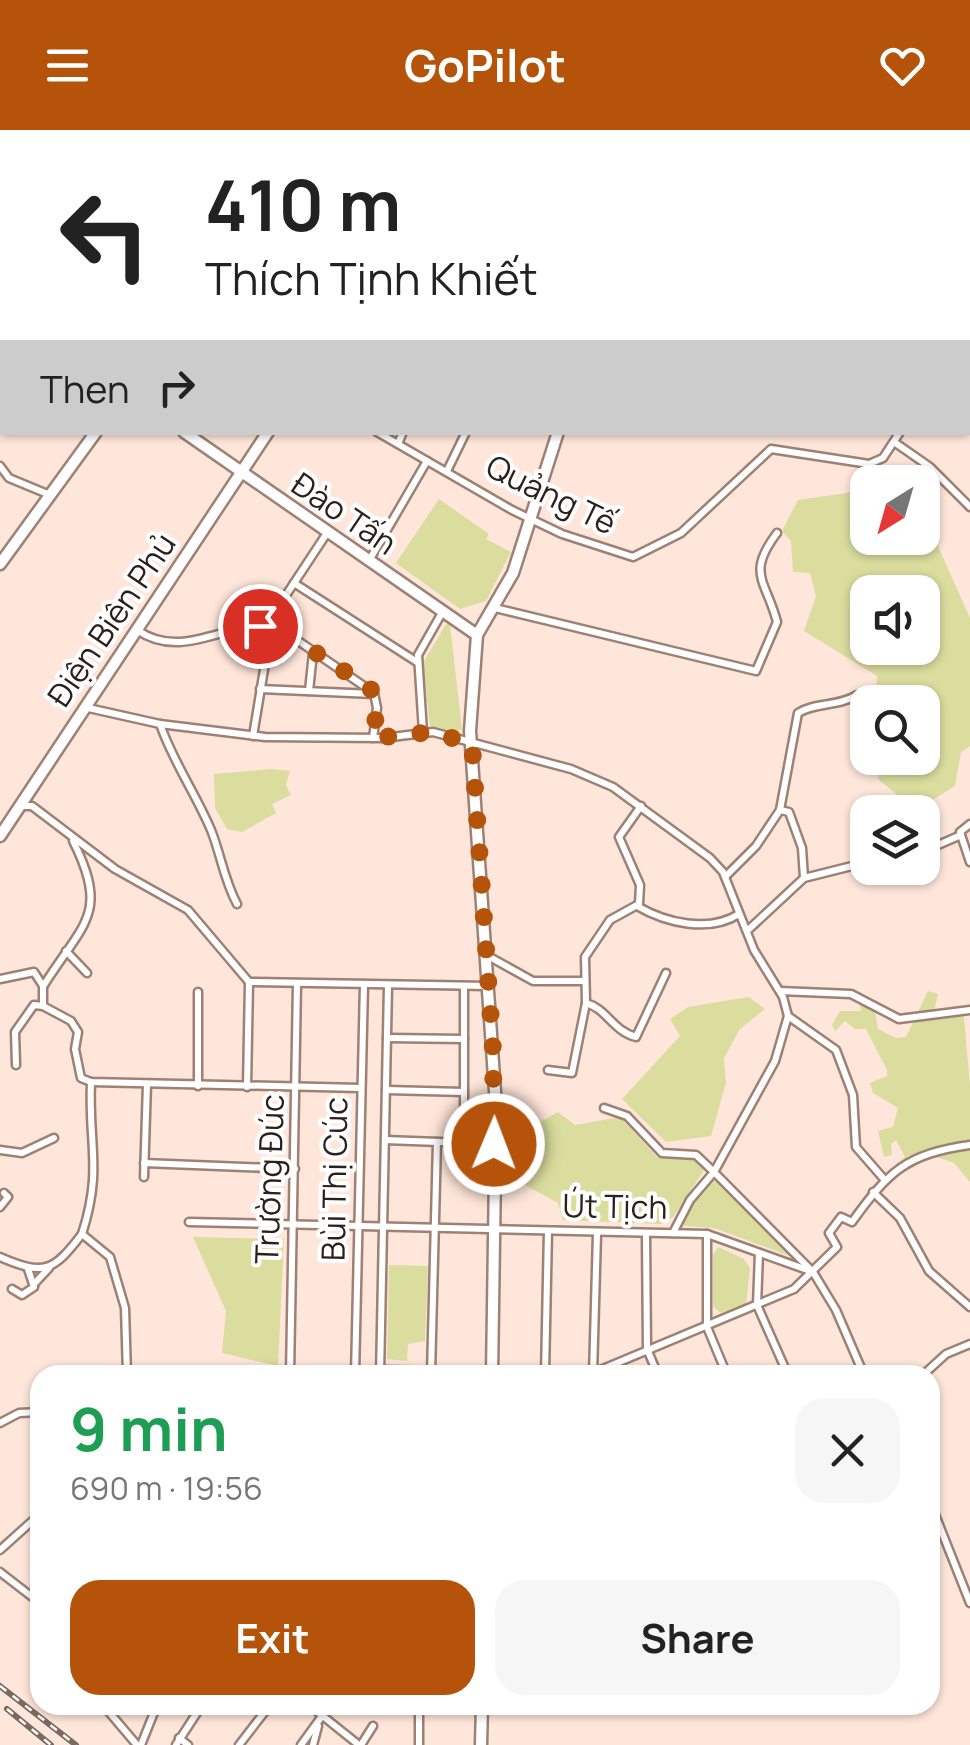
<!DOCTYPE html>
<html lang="en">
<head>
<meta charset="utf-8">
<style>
	:root { --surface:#fff; --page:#f6f6f6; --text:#222; --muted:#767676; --accent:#b45309 }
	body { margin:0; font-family:Manrope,sans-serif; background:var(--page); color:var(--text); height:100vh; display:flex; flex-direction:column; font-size:38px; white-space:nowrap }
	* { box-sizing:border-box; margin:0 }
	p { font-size:32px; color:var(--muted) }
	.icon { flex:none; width:55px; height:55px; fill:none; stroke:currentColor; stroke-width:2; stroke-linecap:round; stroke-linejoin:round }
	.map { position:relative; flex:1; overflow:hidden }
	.sheet { position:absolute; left:30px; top:1235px; width:910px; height:350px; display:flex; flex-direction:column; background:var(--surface); border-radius:30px; box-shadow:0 2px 8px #0004 }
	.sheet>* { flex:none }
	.banner { position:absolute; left:0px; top:0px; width:970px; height:305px; box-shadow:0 2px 8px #0004; background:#fff; color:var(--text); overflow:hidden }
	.needle { width:65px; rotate:217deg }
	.fabs { position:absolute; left:850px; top:335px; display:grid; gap:20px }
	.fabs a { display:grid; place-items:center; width:90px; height:90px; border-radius:20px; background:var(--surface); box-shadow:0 2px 8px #0004; font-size:50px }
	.pin { position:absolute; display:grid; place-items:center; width:85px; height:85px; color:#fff; margin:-42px; border:5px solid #fff; border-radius:50%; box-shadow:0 2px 10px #0007 }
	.me { position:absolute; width:110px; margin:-55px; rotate:1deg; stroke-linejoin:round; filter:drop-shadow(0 0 8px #0008) }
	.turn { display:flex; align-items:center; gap:35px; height:210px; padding:0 40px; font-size:45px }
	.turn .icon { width:130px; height:130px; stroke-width:2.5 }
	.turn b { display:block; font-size:70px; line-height:85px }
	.then { display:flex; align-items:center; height:95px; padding:0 40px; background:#0003; gap:20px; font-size:38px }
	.round { display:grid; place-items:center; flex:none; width:105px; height:105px; border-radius:30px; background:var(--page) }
	.overview { display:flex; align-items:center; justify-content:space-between; height:170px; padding:0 40px }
	h1 { font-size:60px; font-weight:700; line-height:75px; color:#1e9e55 }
	.primary-button { display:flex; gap:20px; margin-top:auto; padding:20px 40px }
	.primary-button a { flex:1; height:115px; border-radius:30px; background:var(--accent); color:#fff; font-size:40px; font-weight:700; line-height:115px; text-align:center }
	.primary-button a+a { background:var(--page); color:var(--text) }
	header { display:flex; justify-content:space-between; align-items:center; height:130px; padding:0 40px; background:var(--accent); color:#fff; font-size:45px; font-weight:700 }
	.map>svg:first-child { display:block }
</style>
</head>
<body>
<header><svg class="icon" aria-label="menu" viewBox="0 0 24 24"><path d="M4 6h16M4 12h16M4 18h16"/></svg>GoPilot<svg class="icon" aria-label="heart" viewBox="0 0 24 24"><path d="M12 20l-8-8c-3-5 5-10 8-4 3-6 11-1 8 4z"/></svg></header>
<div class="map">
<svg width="970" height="1615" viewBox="0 0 970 1615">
	<rect width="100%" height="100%" fill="#ffe6da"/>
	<g fill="#dadd9e" fill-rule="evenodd">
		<path d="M867,360L868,408H922L923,383L970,488V616L961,622L955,656L916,680L879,650L874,628H922V572H876L877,546L804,501L816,466L810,443L793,442L791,411L782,401L798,370ZM868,462H922V518H868Z"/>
		<polygon points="439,369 489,404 486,409 511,422 486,471 460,479 396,433"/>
		<polygon points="446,494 450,495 462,599 456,602 430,596 423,533"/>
		<polygon points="272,639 290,641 286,655 291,665 272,674 276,683 242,702 227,699 215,678 214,644"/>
		<polygon points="928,861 938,864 933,885 961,879 964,888 970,956 970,1052 954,1033 933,1026 885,1053 886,1043 905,1027 896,1010 891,1014 892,1025 884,1027 878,1001 893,997 898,978 873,963 870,953 887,946 887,940 866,899 855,899 845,891 835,901 832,895 840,881 861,881 859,871 866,866 874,875 878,899 896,908 906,907"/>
		<polygon points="749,867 765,879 740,899 724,928 726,953 711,1006 666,1012 622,969 680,906 670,889 688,877"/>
		<polygon points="558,982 575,995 620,987 657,1027 692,1028 704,1040 673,1087 661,1094 563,1090 558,1073 523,1054 520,1004"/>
		<polygon points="719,1050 792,1127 714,1098 684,1096 682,1089 710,1052"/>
		<polygon points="193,1107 284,1109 278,1236 222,1223 226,1181"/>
		<polygon points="718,1117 744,1129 750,1138 746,1175 720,1183 713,1176 713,1125"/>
		<polygon points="389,1135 428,1136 425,1211 408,1214 407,1231 387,1229"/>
	</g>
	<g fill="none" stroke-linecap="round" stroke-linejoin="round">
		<defs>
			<g id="street">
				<polyline points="18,0 21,2"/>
				<polyline points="82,0 85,2"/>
				<polyline points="437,0 441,2"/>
				<polyline points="799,0 805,2"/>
				<polyline points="93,2 94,0"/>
				<polyline points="888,2 890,0"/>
				<polyline points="0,29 2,26"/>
				<polyline points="968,44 970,45"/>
				<polyline points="0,135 2,132"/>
				<polyline points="968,197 970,198"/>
				<polyline points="377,302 512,380 562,404 633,427 681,403 771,319 869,334 883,328 900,302"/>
				<polyline points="398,314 403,302"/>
				<polyline points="897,314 930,337 970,377"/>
				<polyline points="0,336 9,348 50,365"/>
				<polyline points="447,341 466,302"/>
				<polyline points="370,429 427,331"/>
				<polyline points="294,453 417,532"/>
				<path d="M495,478L756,541L777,492C766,450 746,444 777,403"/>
				<path d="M137,500C186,534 236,484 278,497L374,563L377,578L373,608"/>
				<polyline points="260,559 373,564"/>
				<polyline points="309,561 313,523"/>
				<polyline points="84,577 160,594 265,607 383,608 433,602 571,639 613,657 710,728 723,742 754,820 783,867 788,886 775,931 714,1042 813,1142"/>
				<path d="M160,594C173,632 196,664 211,700C221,725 224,750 237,774"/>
				<polyline points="423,602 418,525 443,481"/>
				<polyline points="253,606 273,485 327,403"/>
				<polyline points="21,676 32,676 115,739 188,780 249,852 488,856"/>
				<polyline points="780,680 789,682 802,718 804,748"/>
				<polyline points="970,694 960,702 970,732"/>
				<polyline points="922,722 961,705"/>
				<polyline points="885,738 890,738"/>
				<path d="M725,747L756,716L780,680L798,583C815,572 838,577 857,565"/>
				<path d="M637,776C666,793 709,803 739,784"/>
				<polyline points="747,801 804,748 868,732"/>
				<polyline points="66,821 87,843"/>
				<polyline points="488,826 533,851 584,851"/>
				<polyline points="0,849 34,842 43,856 43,876 71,891 78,902 75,919 81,948 91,952 361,958"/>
				<path d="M44,855C83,793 110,784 73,711"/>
				<polyline points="464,856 464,1013"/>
				<polyline points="780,861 851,864 899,889 970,880"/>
				<path d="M586,873C607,879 613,901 636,907L666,843"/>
				<polyline points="788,886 836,920 853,965 856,1017 883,1048"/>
				<polyline points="387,908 464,909"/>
				<polyline points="16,935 15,902 34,875 43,876"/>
				<polyline points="548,940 572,943 586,873 585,827 610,790 639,774 640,755 619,707 641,676"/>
				<polyline points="198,956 198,862"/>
				<polyline points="247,957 249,852"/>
				<polyline points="386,960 464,962"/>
				<polyline points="604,978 627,986 662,1023 696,1025 714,1042 690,1070 673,1103"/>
				<polyline points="385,1010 494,1014"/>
				<polyline points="0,1020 22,1023 54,1008"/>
				<polyline points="144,1033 295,1039"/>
				<polyline points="144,1047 147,954"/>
				<polyline points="873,1062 900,1088 929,1141 970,1177"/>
				<polyline points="0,1077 8,1067 4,1063"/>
				<polyline points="189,1092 707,1104 813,1142 836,1180 864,1245"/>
				<path d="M82,1104C103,1039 88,1014 91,952"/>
				<polyline points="707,1104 707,1197 727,1245"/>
				<polyline points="646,1105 647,1219 658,1245"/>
				<polyline points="759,1123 757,1175 788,1245"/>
				<path d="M0,1127C44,1146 53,1142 82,1104L110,1127L125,1178L127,1245"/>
				<polyline points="34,1154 49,1138"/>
				<polyline points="12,1159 22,1165 34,1157 28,1139"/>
				<path d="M380,1240L593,1243L794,1159L837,1117L829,1103L841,1087L852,1092C889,1041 906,1024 970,1015"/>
				<polyline points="431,1244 437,1012"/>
				<polyline points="545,1244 548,1101"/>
				<polyline points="593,1244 597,1104"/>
				<polyline points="290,1245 297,854"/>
				<polyline points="355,1245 364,854"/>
				<polyline points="380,1245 388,856"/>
				<polyline points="923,1245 946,1224 970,1214"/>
				<polyline points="0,1293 19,1283 40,1282"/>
				<polyline points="930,1372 970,1473"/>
				<polyline points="0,1420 40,1384"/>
				<polyline points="0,1442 40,1473"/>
				<polyline points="103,1575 137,1615"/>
				<polyline points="309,1575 359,1615"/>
				<polyline points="179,1608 188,1615"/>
				<polyline points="141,1615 157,1575"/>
				<polyline points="176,1615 202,1575"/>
				<polyline points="239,1615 270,1575"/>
				<polyline points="301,1615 330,1575"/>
				<polyline points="313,1615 318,1596"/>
				<polyline points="361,1615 373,1596"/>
				<polyline points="419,1615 419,1575"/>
			</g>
			<g id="secondary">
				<polyline points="285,2 287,0"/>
				<polyline points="458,2 459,0"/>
				<polyline points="658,2 659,0"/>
				<polyline points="0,163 2,165"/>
				<polyline points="184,302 477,505"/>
				<polyline points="0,434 96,302"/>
				<polyline points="0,706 268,302"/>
				<polyline points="492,1245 496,976 470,601 477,505 513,443 558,302"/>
				<polyline points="481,1615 482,1575"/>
			</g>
		</defs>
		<use href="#street" stroke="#9d8174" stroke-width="11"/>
		<use href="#secondary" stroke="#9d8174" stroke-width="15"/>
		<use href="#street" stroke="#fff" stroke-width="6"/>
		<use href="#secondary" stroke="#fff" stroke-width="10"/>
		<defs>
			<g id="rail">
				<polyline points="0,1556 76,1615"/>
				<polyline points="7,1579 51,1615"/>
			</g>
		</defs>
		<use href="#rail" stroke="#796961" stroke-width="6"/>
		<use href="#rail" stroke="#fff" stroke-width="2.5" stroke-dasharray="8" stroke-linecap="butt"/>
	</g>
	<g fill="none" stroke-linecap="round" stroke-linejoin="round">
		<polyline stroke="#b45309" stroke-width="18" stroke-dasharray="0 32.4" points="260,496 278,498 370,558 377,569 374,608 432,602 472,614 493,920 494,1014"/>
	</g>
	<g text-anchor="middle" stroke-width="8" stroke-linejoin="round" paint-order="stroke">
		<g font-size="32" fill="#2a1f1a" stroke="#fff">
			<text transform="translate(551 365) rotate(26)" y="11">Quảng Tế</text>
			<text transform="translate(344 384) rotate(34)" y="11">Đào Tấn</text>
			<text transform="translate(112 490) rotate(-56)" y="11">Điện Biên Phủ</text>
			<text transform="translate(270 1049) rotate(-88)" y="11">Trường Đúc</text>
			<text transform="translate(335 1049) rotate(-89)" y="11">Bùi Thị Cúc</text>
			<text transform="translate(615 1077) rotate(1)" y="11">Út Tịch</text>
		</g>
	</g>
</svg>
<div class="fabs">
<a><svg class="needle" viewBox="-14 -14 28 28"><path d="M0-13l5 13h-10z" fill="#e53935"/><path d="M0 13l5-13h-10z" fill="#767676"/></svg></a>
<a><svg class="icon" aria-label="sound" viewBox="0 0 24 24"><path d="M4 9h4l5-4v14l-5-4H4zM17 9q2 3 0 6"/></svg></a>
<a><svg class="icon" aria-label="search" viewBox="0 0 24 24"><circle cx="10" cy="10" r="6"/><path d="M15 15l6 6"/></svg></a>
<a><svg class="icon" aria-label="layers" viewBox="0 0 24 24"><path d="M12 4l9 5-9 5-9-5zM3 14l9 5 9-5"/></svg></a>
</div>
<div class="pin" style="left:260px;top:496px;background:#d93025"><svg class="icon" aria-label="arrive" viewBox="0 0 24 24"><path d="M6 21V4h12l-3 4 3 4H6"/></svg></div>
<svg class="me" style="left:494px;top:1014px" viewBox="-20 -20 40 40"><circle r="17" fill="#b45309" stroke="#fff" stroke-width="3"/><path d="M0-11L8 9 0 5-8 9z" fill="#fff"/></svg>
<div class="banner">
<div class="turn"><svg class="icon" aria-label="left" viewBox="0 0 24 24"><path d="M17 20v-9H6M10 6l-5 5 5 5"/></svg><div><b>410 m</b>Thích Tịnh Khiết</div></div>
<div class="then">Then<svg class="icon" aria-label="right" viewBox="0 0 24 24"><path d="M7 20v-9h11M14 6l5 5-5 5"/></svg></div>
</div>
<section class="sheet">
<div class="overview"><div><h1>9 min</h1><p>690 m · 19:56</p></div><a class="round"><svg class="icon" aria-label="close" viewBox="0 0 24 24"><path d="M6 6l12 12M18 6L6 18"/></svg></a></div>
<div class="primary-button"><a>Exit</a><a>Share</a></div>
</section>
</div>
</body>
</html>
